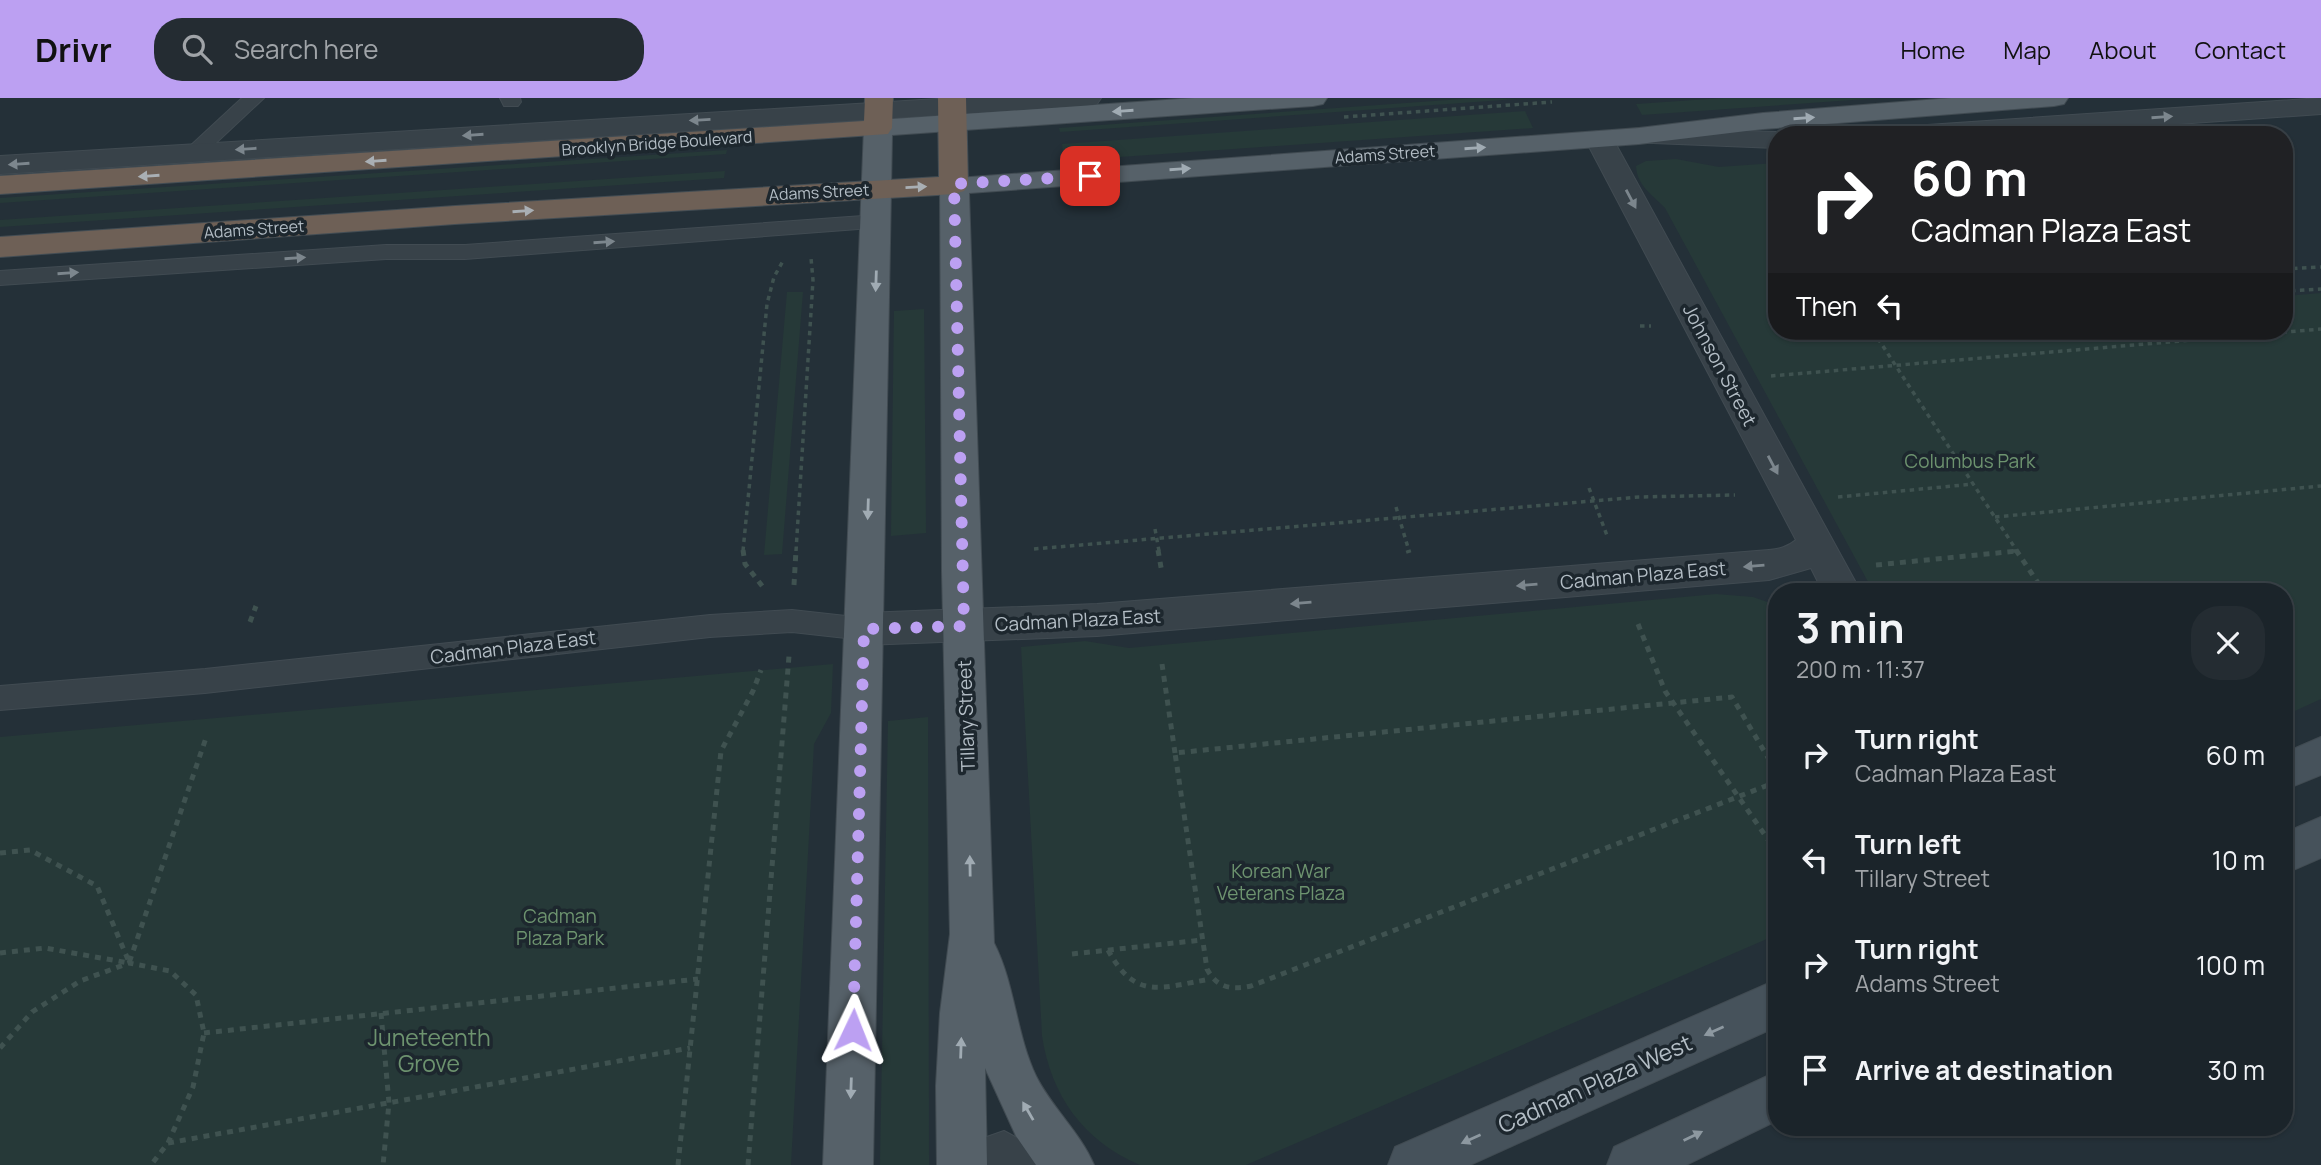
<!DOCTYPE html>
<html lang="en">
<head>
<meta charset="utf-8">
<style>
	:root { --surface:#1b242a; --page:#242c32; --text:#f1f3f6; --muted:#a0a4a8; --line:#394147; --accent:#bca0f2 }
	body { margin:0; font-family:Manrope,sans-serif; background:var(--page); color:var(--text); height:100vh; display:flex; flex-direction:column; font-size:26px; white-space:nowrap }
	* { box-sizing:border-box; margin:0 }
	p { font-size:23px; color:var(--muted) }
	.icon { flex:none; width:38px; height:38px; fill:none; stroke:currentColor; stroke-width:2; stroke-linecap:round; stroke-linejoin:round }
	.map { position:relative; flex:1; overflow:hidden }
	.details { position:absolute; left:1768px; top:485px; width:525px; height:553px; display:flex; flex-direction:column; background:var(--surface); border-radius:28px; box-shadow:0 2px 5px #0004,0 0 0 2px var(--line) }
	.details>* { flex:none }
	.banner { position:absolute; left:1768px; top:28px; width:525px; height:214px; border-radius:28px; box-shadow:0 2px 5px #0004,0 0 0 2px var(--line); background:#202124; color:#fff; overflow:hidden }
	.pin { position:absolute; display:grid; place-items:center; width:60px; height:60px; color:#fff; margin:-30px; border-radius:14px; box-shadow:0 4px 10px #0006 }
	.me { position:absolute; width:77px; margin:-38px; rotate:2deg; stroke-linejoin:round; filter:drop-shadow(0 0 5px #0008) }
	.turn { display:flex; align-items:center; gap:24px; height:147px; padding:0 28px; font-size:32px }
	.turn .icon { width:91px; height:91px; stroke-width:2.5 }
	.turn b { display:block; font-size:49px; line-height:60px }
	.then { display:flex; align-items:center; height:66px; padding:0 28px; background:#0003; gap:14px; font-size:26px }
	.round { display:grid; place-items:center; flex:none; width:74px; height:74px; border-radius:28px; background:var(--page) }
	.summary { display:flex; align-items:center; justify-content:space-between; height:119px; padding:0 28px }
	h1 { font-size:42px; font-weight:700; line-height:52px }
	ul { padding:0; list-style:none }
	li { display:flex; align-items:center; gap:21px; height:105px; padding:0 28px }
	li div { flex:1 }
	li b { display:block; font-size:26px }
	li em { font-style:normal }
	header { display:flex; align-items:center; gap:42px; box-sizing:border-box; height:98px; padding:0 35px; background:var(--accent); color:#111 }
	header strong { font-size:33px }
	nav { display:flex; gap:38px; margin-inline-start:auto; font-size:24px }
	.search { width:490px; height:63px; background:var(--page); display:flex; align-items:center; gap:18px; box-sizing:border-box; padding:0 24px; border-radius:28px; color:var(--muted); font-size:26px }
	.map>svg:first-child { display:block }
</style>
</head>
<body>
<header>
<strong>Drivr</strong>
<div class="search"><svg class="icon" aria-label="search" viewBox="0 0 24 24"><circle cx="10" cy="10" r="6"/><path d="M15 15l6 6"/></svg>Search here</div>
<nav><a>Home</a><a>Map</a><a>About</a><a>Contact</a></nav>
</header>
<div class="map">
<svg width="2321" height="1067" viewBox="0 0 2321 1067">
	<rect width="100%" height="100%" fill="#243038"/>
	<g fill="#263938">
		<polygon points="1476,0 1517,1 1060,34 1059,30"/>
		<polygon points="1723,0 1881,0 1642,17 1636,6"/>
		<polygon points="1525,13 1533,30 1064,63 1062,46"/>
		<polygon points="727,52 726,56 0,105 0,100"/>
		<path d="M1676,61L1719,69L1776,65V233H2284V195L2286,198L2321,195V601L2284,618V494L1873,493L1665,110C1653,97 1637,88 1636,68L1646,63Z"/>
		<polygon points="725,73 724,80 0,129 0,122"/>
		<polygon points="787,194 803,194 782,456 764,457"/>
		<polygon points="924,211 926,435 891,438 894,213"/>
		<path d="M1716,496L1753,499L1776,507V837L1246,1067H1140C1083,1043 1051,997 1042,938L1021,549L1085,543L1129,550Z"/>
		<polygon points="833,566 831,615 814,646 791,1067 0,1067 0,639"/>
		<polygon points="928,619 929,1067 880,1067 888,623"/>
	</g>
	<g fill="none" stroke-linecap="round" stroke-linejoin="round">
		<defs>
			<g id="lane">
				<polygon points="242,0 264,0 202,58 188,58 185,54 188,50"/>
				<polygon points="500,0 520,0 521,4 518,8 504,8"/>
				<polygon points="877,117 885,119 888,124 885,129 465,161 386,161 0,187 0,173 386,147 465,147"/>
				<polygon points="792,512 864,520 874,523 878,531 874,539 864,542 792,534 710,539 205,595 0,612 0,588 205,571 710,517"/>
			</g>
			<g id="street">
				<polygon points="954,0 1101,0 1097,6 1087,8 0,76 0,58"/>
				<polygon points="2321,0 2321,16 2023,37 1884,37 1888,31 1898,29"/>
				<polygon points="1639,30 1776,34 1786,37 1776,37 1776,50 1629,44 1625,38 1629,32"/>
				<path d="M1599,33L1609,35L1613,41L1861,494H1823L1811,470L1769,482L1097,538L864,547L850,542L845,531L850,520L864,515L1097,506L1769,452C1780,451 1787,449 1796,442L1585,41L1589,35Z"/>
				<polygon points="1004,1033 1034,1049 1041,1067 971,1067 981,1041"/>
			</g>
			<g id="secondary">
				<polygon points="2321,639 2321,677 2284,692 2284,655"/>
				<polygon points="2321,719 2321,760 2284,776 2284,735"/>
				<polygon points="1776,882 1776,929 1470,1067 1388,1067 1395,1049"/>
				<polygon points="1776,974 1776,1023 1686,1067 1607,1067 1614,1049"/>
			</g>
			<g id="primary">
				<polygon points="1194,0 1327,0 1323,6 1313,8 892,37 873,1067 823,1067 864,30 868,24 878,22"/>
				<path d="M1951,0H2068L2064,6L2054,8L1763,31L1639,46L969,95L994,845C1015,886 1016,936 1036,978C1052,1010 1080,1034 1094,1067H1036L1016,1038L985,970L987,1067H937L936,988L940,915L950,836L942,474L940,87L944,81L1639,30L1763,15Z"/>
			</g>
			<g id="highway">
				<polygon points="865,0 893,0 892,30 888,36 0,96 0,78 864,23"/>
				<polygon points="938,0 966,0 968,87 964,93 954,96 455,126 0,159 0,139 455,108 939,79"/>
			</g>
		</defs>
		<use href="#lane" stroke="#414b52" stroke-width="2"/>
		<use href="#street" stroke="#414b52" stroke-width="2"/>
		<use href="#secondary" stroke="#414b52" stroke-width="2"/>
		<use href="#primary" stroke="#414b52" stroke-width="2"/>
		<use href="#highway" stroke="#434d54" stroke-width="2"/>
		<g stroke="#3f5250" stroke-width="3.5" stroke-dasharray="4.5 4.5" stroke-linecap="butt">
			<polyline points="1344,19 1552,4"/>
			<polyline points="1769,75 1776,86"/>
			<polyline points="2284,171 2321,169"/>
			<polyline points="2284,188 2289,193 2321,191"/>
			<polyline points="1640,228 1651,228"/>
			<polyline points="1873,233 2017,453"/>
			<polyline points="1771,278 2321,231"/>
			<polyline points="1589,390 1608,440"/>
			<polyline points="1838,399 1974,386"/>
			<polyline points="1396,409 1409,453"/>
			<polyline points="1995,419 2321,388"/>
			<polyline points="1155,431 1159,453"/>
			<polyline points="1034,451 1639,399 1735,397"/>
			<polyline points="743,453 767,206 774,179 783,163"/>
			<polyline points="796,453 813,182 811,160"/>
			<polyline points="2012,453 2017,453"/>
		</g>
		<g stroke="#3f5250" stroke-width="5" stroke-dasharray="6 6" stroke-linecap="butt">
			<polyline points="743,452 745,466 763,489"/>
			<polyline points="1158,452 1162,475"/>
			<polyline points="1408,452 1409,455"/>
			<polyline points="2016,452 2044,494"/>
			<polyline points="1876,467 2017,453"/>
			<polyline points="794,487 796,452"/>
			<polyline points="250,524 256,508"/>
			<polyline points="1638,526 1665,593 1776,753"/>
			<polyline points="1162,566 1175,655"/>
			<path d="M1776,673L1732,599L1175,655L1207,871C1217,890 1231,892 1251,888L1776,684"/>
			<polyline points="0,755 30,752 97,788 129,864"/>
			<path d="M1108,852C1136,904 1162,889 1211,881"/>
			<polyline points="0,855 45,850 129,865 207,637"/>
			<polyline points="1072,856 1202,842"/>
			<polyline points="381,915 389,1005 383,1067"/>
			<polyline points="204,935 698,881"/>
			<polyline points="0,950 32,914 80,883 129,865 170,873 196,897 204,935 193,989 168,1045 151,1067"/>
			<polyline points="168,1045 690,950"/>
			<polyline points="678,1067 721,653 753,593 761,572"/>
			<polyline points="748,1067 789,558"/>
		</g>
		<use href="#lane" fill="#384249" fill-rule="evenodd"/>
		<use href="#street" fill="#384249" fill-rule="evenodd"/>
		<use href="#secondary" fill="#46525b" fill-rule="evenodd"/>
		<use href="#primary" fill="#566169" fill-rule="evenodd"/>
		<use href="#highway" fill="#6e6056" fill-rule="evenodd"/>
	</g>
	<defs><path id="oneway-solid" d="M-6-.8H1V-3.2L6.5 0L1 3.2V.8H-6Z" transform="scale(1.75)"/></defs>
	<g fill="#a0abb3">
		<use href="#oneway-solid" transform="translate(1123 13) rotate(176)"/>
		<use href="#oneway-solid" transform="translate(1804 20) rotate(-4)"/>
		<use href="#oneway-solid" transform="translate(1475 50) rotate(-4)"/>
		<use href="#oneway-solid" transform="translate(1180 71) rotate(-4)"/>
		<use href="#oneway-solid" transform="translate(876 183) rotate(92)"/>
		<use href="#oneway-solid" transform="translate(868 411) rotate(92)"/>
		<use href="#oneway-solid" transform="translate(970 768) rotate(-91)"/>
		<use href="#oneway-solid" transform="translate(961 950) rotate(-88)"/>
		<use href="#oneway-solid" transform="translate(851 990) rotate(92)"/>
		<use href="#oneway-solid" transform="translate(1028 1013) rotate(-120)"/>
	</g>
	<g fill="#7c868d">
		<use href="#oneway-solid" transform="translate(2162 19) rotate(-4)"/>
		<use href="#oneway-solid" transform="translate(700 22) rotate(177)"/>
		<use href="#oneway-solid" transform="translate(473 37) rotate(176)"/>
		<use href="#oneway-solid" transform="translate(246 51) rotate(176)"/>
		<use href="#oneway-solid" transform="translate(19 66) rotate(176)"/>
		<use href="#oneway-solid" transform="translate(1631 101) rotate(62)"/>
		<use href="#oneway-solid" transform="translate(604 144) rotate(-4)"/>
		<use href="#oneway-solid" transform="translate(295 160) rotate(-4)"/>
		<use href="#oneway-solid" transform="translate(68 175) rotate(-4)"/>
		<use href="#oneway-solid" transform="translate(1773 367) rotate(62)"/>
		<use href="#oneway-solid" transform="translate(1754 468) rotate(175)"/>
		<use href="#oneway-solid" transform="translate(1527 487) rotate(175)"/>
		<use href="#oneway-solid" transform="translate(1301 505) rotate(175)"/>
	</g>
	<g fill="#a9afb4">
		<use href="#oneway-solid" transform="translate(376 63) rotate(176)"/>
		<use href="#oneway-solid" transform="translate(149 78) rotate(176)"/>
		<use href="#oneway-solid" transform="translate(916 89) rotate(-3)"/>
		<use href="#oneway-solid" transform="translate(523 113) rotate(-4)"/>
	</g>
	<g fill="#8d98a0">
		<use href="#oneway-solid" transform="translate(1714 933) rotate(156)"/>
		<use href="#oneway-solid" transform="translate(1693 1038) rotate(-26)"/>
		<use href="#oneway-solid" transform="translate(1471 1041) rotate(156)"/>
	</g>
	<g fill="none" stroke-linecap="round" stroke-linejoin="round">
		<polyline stroke="#bca0f2" stroke-width="12" stroke-dasharray="0 21.6" points="853,932 864,531 964,528 954,86 1090,78"/>
	</g>
	<g text-anchor="middle" stroke-width="7" stroke-linejoin="round" paint-order="stroke">
		<g font-size="16" fill="#b3bdc5" stroke="#1d272e">
			<text transform="translate(657 45) rotate(-4)" y="6">Brooklyn Bridge Boulevard</text>
			<text transform="translate(1385 56) rotate(-4)" y="6">Adams Street</text>
			<text transform="translate(819 94) rotate(-3)" y="6">Adams Street</text>
			<text transform="translate(254 131) rotate(-4)" y="6">Adams Street</text>
		</g>
		<g font-size="19" fill="#b3bdc5" stroke="#1d272e">
			<text transform="translate(1720 267) rotate(62)" y="7">Johnson Street</text>
			<text transform="translate(1643 477) rotate(-5)" y="7">Cadman Plaza East</text>
			<text transform="translate(1078 522) rotate(-3)" y="7">Cadman Plaza East</text>
			<text transform="translate(513 549) rotate(-7)" y="7">Cadman Plaza East</text>
			<text transform="translate(966 618) rotate(-92)" y="7">Tillary Street</text>
		</g>
		<g font-size="19" fill="#6d936f" stroke="#1d272e">
			<text x="1970" y="370">Columbus Park</text>
			<text x="1281" y="780">Korean War<tspan x="1281" dy="22">Veterans Plaza</tspan></text>
			<text x="560" y="825">Cadman<tspan x="560" dy="22">Plaza Park</tspan></text>
		</g>
		<g font-size="23" fill="#6d936f" stroke="#1d272e">
			<text x="429" y="948">Juneteenth<tspan x="429" dy="26">Grove</tspan></text>
		</g>
		<g font-size="23" fill="#b3bdc5" stroke="#1d272e">
			<text transform="translate(1595 986) rotate(-24)" y="8">Cadman Plaza West</text>
		</g>
	</g>
</svg>
<div class="pin" style="left:1090px;top:78px;background:#d93025"><svg class="icon" aria-label="arrive" viewBox="0 0 24 24"><path d="M6 21V4h12l-3 4 3 4H6"/></svg></div>
<svg class="me" style="left:853px;top:932px" viewBox="-20 -20 40 40"><path d="M0-17L14 15 0 8-14 15z" fill="#bca0f2" stroke="#fff" stroke-width="4"/></svg>
<div class="banner">
<div class="turn"><svg class="icon" aria-label="right" viewBox="0 0 24 24"><path d="M7 20v-9h11M14 6l5 5-5 5"/></svg><div><b>60 m</b>Cadman Plaza East</div></div>
<div class="then">Then<svg class="icon" aria-label="left" viewBox="0 0 24 24"><path d="M17 20v-9H6M10 6l-5 5 5 5"/></svg></div>
</div>
<section class="details">
<div class="summary"><div><h1>3 min</h1><p>200 m · 11:37</p></div><a class="round"><svg class="icon" aria-label="close" viewBox="0 0 24 24"><path d="M6 6l12 12M18 6L6 18"/></svg></a></div>
<ul>
<li><svg class="icon" aria-label="right" viewBox="0 0 24 24"><path d="M7 20v-9h11M14 6l5 5-5 5"/></svg><div><b>Turn right</b><p>Cadman Plaza East</p></div><em>60 m</em></li>
<li><svg class="icon" aria-label="left" viewBox="0 0 24 24"><path d="M17 20v-9H6M10 6l-5 5 5 5"/></svg><div><b>Turn left</b><p>Tillary Street</p></div><em>10 m</em></li>
<li><svg class="icon" aria-label="right" viewBox="0 0 24 24"><path d="M7 20v-9h11M14 6l5 5-5 5"/></svg><div><b>Turn right</b><p>Adams Street</p></div><em>100 m</em></li>
<li><svg class="icon" aria-label="arrive" viewBox="0 0 24 24"><path d="M6 21V4h12l-3 4 3 4H6"/></svg><div><b>Arrive at destination</b></div><em>30 m</em></li>
</ul>
</section>
</div>
</body>
</html>
